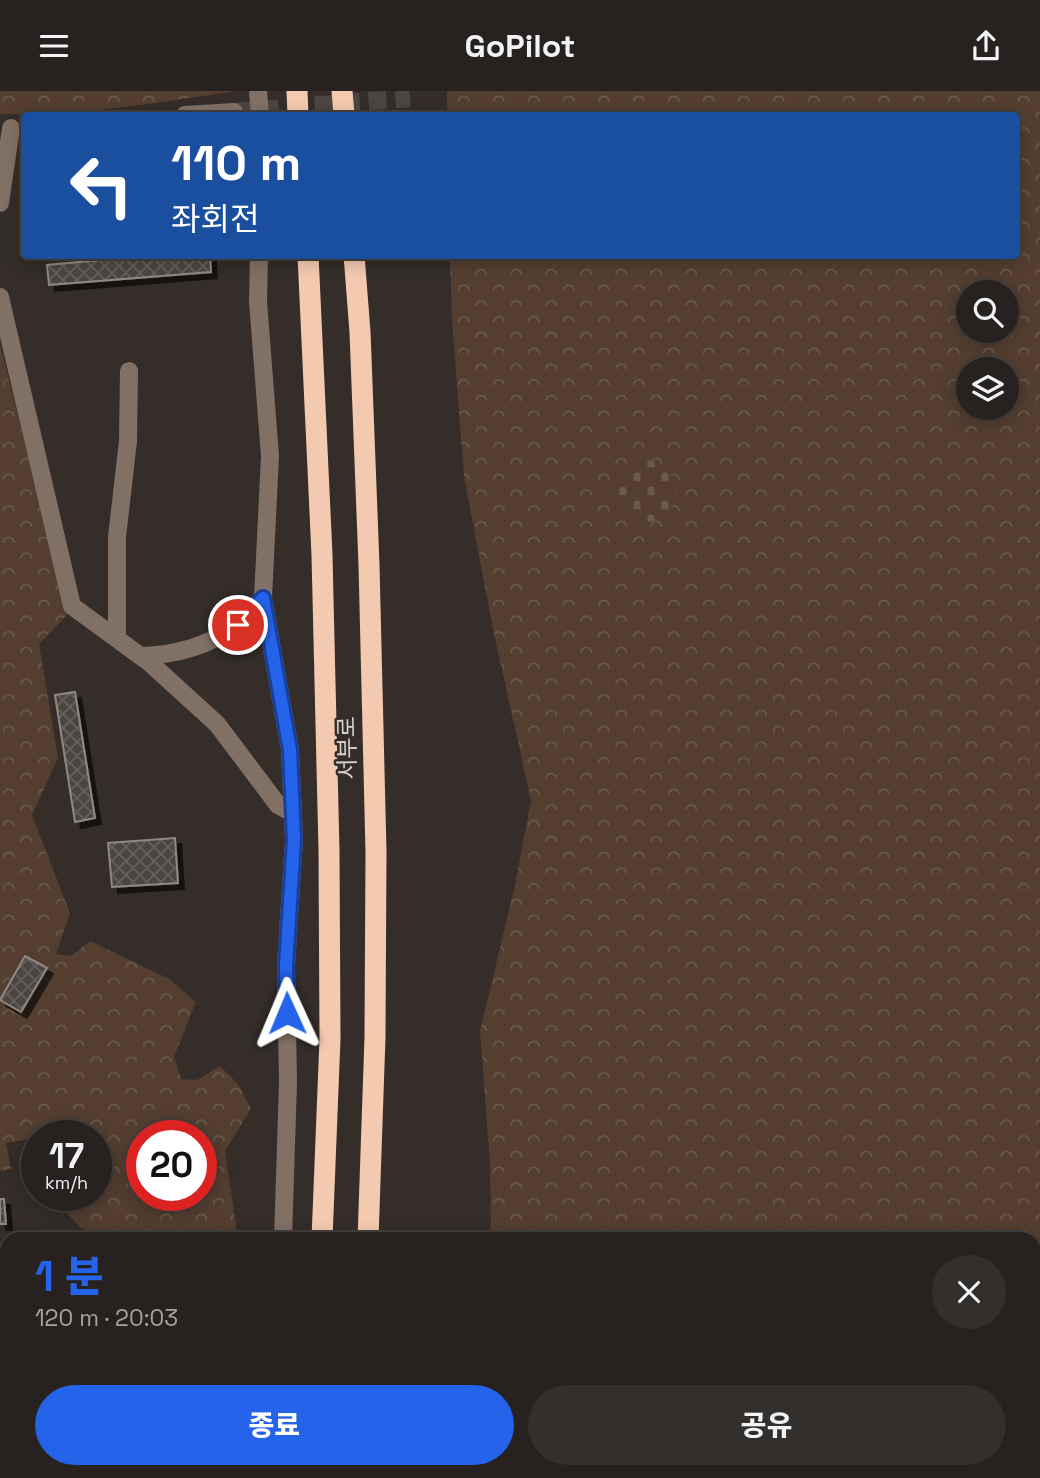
<!DOCTYPE html>
<html lang="ko">
<head>
<meta charset="utf-8">
<style>
	:root { --surface:#27221f; --page:#332f2c; --text:#f1f3f6; --muted:#a4a4a4; --line:#433f3d; --accent:#2563eb }
	body { margin:0; font-family:"Space Grotesk","Noto Sans KR",sans-serif; background:var(--page); color:var(--text); height:100vh; display:flex; flex-direction:column; font-size:26px; white-space:nowrap }
	* { box-sizing:border-box; margin:0 }
	p { font-size:23px; color:var(--muted) }
	.icon { flex:none; width:38px; height:38px; fill:none; stroke:currentColor; stroke-width:2; stroke-linecap:round; stroke-linejoin:round }
	.map { position:relative; flex:1; overflow:hidden }
	.drawer { position:absolute; left:0px; top:1141px; width:1041px; height:247px; display:flex; flex-direction:column; background:var(--surface); border-radius:21px 21px 0 0; box-shadow:0 4px 18px #0003,0 0 0 2px var(--line) }
	.drawer>* { flex:none }
	.banner { position:absolute; left:21px; top:21px; width:999px; height:147px; border-radius:7px; box-shadow:0 4px 18px #0003,0 0 0 2px var(--line); background:#1a4fa0; color:#fff; overflow:hidden }
	.buttons { position:absolute; left:956px; top:189px; display:grid; gap:14px }
	.buttons a { display:grid; place-items:center; width:63px; height:63px; border-radius:50%; background:var(--surface); box-shadow:0 4px 18px #0003,0 0 0 2px var(--line); font-size:35px }
	.speed { position:absolute; left:21px; top:1029px; display:flex; gap:14px; font-size:35px; font-weight:700; text-align:center }
	.speed>* { display:grid; place-content:center; width:91px; height:91px; border-radius:50%; background:var(--surface); box-shadow:0 4px 18px #0003,0 0 0 2px var(--line); line-height:1 }
	.speed small { font-size:18px; font-weight:400 }
	.speed .limit { border:10px solid #d22; background:#fff; color:#111 }
	.pin { position:absolute; display:grid; place-items:center; width:60px; height:60px; color:#fff; margin:-30px; border:4px solid #fff; border-radius:50%; box-shadow:0 2px 7px #0007 }
	.me { position:absolute; width:77px; margin:-38px; rotate:359deg; stroke-linejoin:round; filter:drop-shadow(0 0 5px #0008) }
	.turn { display:flex; align-items:center; gap:24px; height:147px; padding:0 35px; font-size:32px }
	.turn .icon { width:91px; height:91px; stroke-width:2.5 }
	.turn b { display:block; font-size:49px; line-height:60px }
	.round { display:grid; place-items:center; flex:none; width:74px; height:74px; border-radius:37px; background:var(--page) }
	.summary { display:flex; align-items:center; justify-content:space-between; height:119px; padding:0 35px }
	h1 { font-size:42px; font-weight:800; line-height:52px; color:var(--accent) }
	.cta { display:flex; gap:14px; margin-top:auto; padding:14px 35px }
	.cta a { flex:1; height:80px; border-radius:42px; background:var(--accent); color:#fff; font-size:28px; font-weight:800; line-height:80px; text-align:center }
	.cta a+a { background:var(--page); color:var(--text) }
	header { display:flex; justify-content:space-between; align-items:center; height:91px; padding:0 35px; background:var(--surface); font-size:32px; font-weight:800 }
	.map>svg:first-child { display:block }
</style>
</head>
<body>
<header><svg class="icon" aria-label="menu" viewBox="0 0 24 24"><path d="M4 6h16M4 12h16M4 18h16"/></svg>GoPilot<svg class="icon" aria-label="share" viewBox="0 0 24 24"><path d="M12 15V3M7 8l5-5 5 5M5 13v7h14v-7"/></svg></header>
<div class="map">
<svg width="1040" height="1387" viewBox="0 0 1040 1387">
	<defs>
		<pattern id="forest-crowns" width="20" height="18" patternUnits="userSpaceOnUse" patternTransform="scale(1.75)"><rect width="20" height="18" fill="#533e30"/><path d="M2 6a3 3 0 1 1 6 0M12 15a3 3 0 1 1 6 0" fill="none" stroke="#6b594d"/></pattern>
		<pattern id="cemetery-stones" width="16" height="16" patternUnits="userSpaceOnUse" patternTransform="scale(1.75)"><rect width="16" height="16" fill="#533e30"/><path d="M2 7V4a2 2 0 0 1 4 0v3zM10 15v-3a2 2 0 0 1 4 0v3z" fill="#6b594d"/></pattern>
		<pattern id="building-cross-hatch" width="8" height="8" patternUnits="userSpaceOnUse" patternTransform="scale(1.75)"><rect width="8" height="8" fill="#4c4641"/><path d="M0 0l8 8M0 8l8-8" fill="none" stroke="#65605b"/></pattern>
		<filter id="shadow"><feDropShadow dx="6" dy="6" stdDeviation="0" flood-color="#0009"/></filter>
	</defs>
	<rect width="100%" height="100%" fill="#342d29"/>
	<g fill="url(#forest-crowns)" fill-rule="evenodd">
		<path d="M0,0H236C158,12 79,25 0,23Z"/>
		<path d="M447,0H1040V1387H453V1381H1034V1148H491L490,1074L480,940L515,794L531,709L494,543L464,386L452,230L450,165L1017,164V24H447ZM968,201H1006V240H968ZM968,278H1006V317H968Z"/>
		<path d="M0,253L67,524L39,553L58,667L32,724L70,822L56,863L71,865L90,850L169,888L196,911L174,966L181,988L197,989L220,975L238,993L251,1018L225,1060L238,1148H101L80,1136L60,1115L58,1104H96V1045H37V1047L6,1052L11,1078L0,1080ZM142,1045H201V1104H142Z"/>
		<polygon points="7,1186 7,1381 222,1381 220,1387 0,1387 0,1187"/>
	</g>
	<circle fill="url(#cemetery-stones)" cx="645" cy="400" r="31"/>
	<g fill="url(#building-cross-hatch)" stroke="#908884" stroke-width="2" filter="url(#shadow)">
		<polygon points="155,164 210,164 211,181 49,194 47,174"/>
		<polygon points="75,601 95,727 75,731 55,604"/>
		<polygon points="175,747 178,792 112,796 108,752"/>
		<polygon points="25,865 47,877 21,921 0,909"/>
		<polygon points="0,1108 4,1108 6,1133 0,1133"/>
	</g>
	<g fill="none" stroke-linecap="round" stroke-linejoin="round">
		<polyline stroke="#4c4642" stroke-width="18" stroke-dasharray="18 9" stroke-linecap="butt" points="234,21 410,7"/>
		<g stroke="#817065" stroke-width="18">
			<polyline points="258,0 260,24"/>
			<polyline points="185,24 234,21"/>
			<polyline points="0,112 11,37"/>
			<polyline points="259,164 258,210 270,365 263,507 290,659 294,748 286,875 288,991 283,1148"/>
			<polyline points="0,206 72,515 150,572 217,633 278,714 293,722"/>
			<polyline points="117,547 117,446 128,350 129,280"/>
			<path d="M141,565C174,564 208,555 236,535C246,528 254,516 263,507"/>
			<polyline points="0,1161 7,1161"/>
			<polyline points="261,1381 262,1387"/>
			<polyline points="291,1387 291,1381"/>
		</g>
		<g stroke="#f3c9af" stroke-width="21">
			<polyline points="297,0 298,24"/>
			<polyline points="342,0 344,24"/>
			<polyline points="308,164 322,464 329,760 330,948 322,1148"/>
			<polyline points="354,164 360,241 369,474 376,761 375,946 368,1148"/>
			<polyline points="314,1387 314,1381"/>
			<polyline points="359,1387 359,1381"/>
		</g>
	</g>
	<g fill="none" stroke-linecap="round" stroke-linejoin="round">
		<defs>
			<polyline id="route" points="238,534 263,507 290,659 294,748 286,875 287,922"/>
		</defs>
		<use href="#route" stroke="#184099" stroke-width="18"/>
		<use href="#route" stroke="#2563eb" stroke-width="12"/>
	</g>
	<g text-anchor="middle" stroke-width="5" stroke-linejoin="round" paint-order="stroke">
		<g font-size="23" fill="#d7d3d0" stroke="#342d29">
			<text transform="translate(347 657) rotate(-91)" y="8">서부로</text>
		</g>
	</g>
</svg>
<div class="buttons">
<a><svg class="icon" aria-label="search" viewBox="0 0 24 24"><circle cx="10" cy="10" r="6"/><path d="M15 15l6 6"/></svg></a>
<a><svg class="icon" aria-label="layers" viewBox="0 0 24 24"><path d="M12 4l9 5-9 5-9-5zM3 14l9 5 9-5"/></svg></a>
</div>
<div class="speed"><div>17<small>km/h</small></div><div class="limit">20</div></div>
<div class="pin" style="left:238px;top:534px;background:#d93025"><svg class="icon" aria-label="arrive" viewBox="0 0 24 24"><path d="M6 21V4h12l-3 4 3 4H6"/></svg></div>
<svg class="me" style="left:287px;top:922px" viewBox="-20 -20 40 40"><path d="M0-17L14 15 0 8-14 15z" fill="#2563eb" stroke="#fff" stroke-width="4"/></svg>
<div class="banner">
<div class="turn"><svg class="icon" aria-label="left" viewBox="0 0 24 24"><path d="M17 20v-9H6M10 6l-5 5 5 5"/></svg><div><b>110 m</b>좌회전</div></div>
</div>
<section class="drawer">
<div class="summary"><div><h1>1 분</h1><p>120 m · 20:03</p></div><a class="round"><svg class="icon" aria-label="close" viewBox="0 0 24 24"><path d="M6 6l12 12M18 6L6 18"/></svg></a></div>
<div class="cta"><a>종료</a><a>공유</a></div>
</section>
</div>
</body>
</html>
